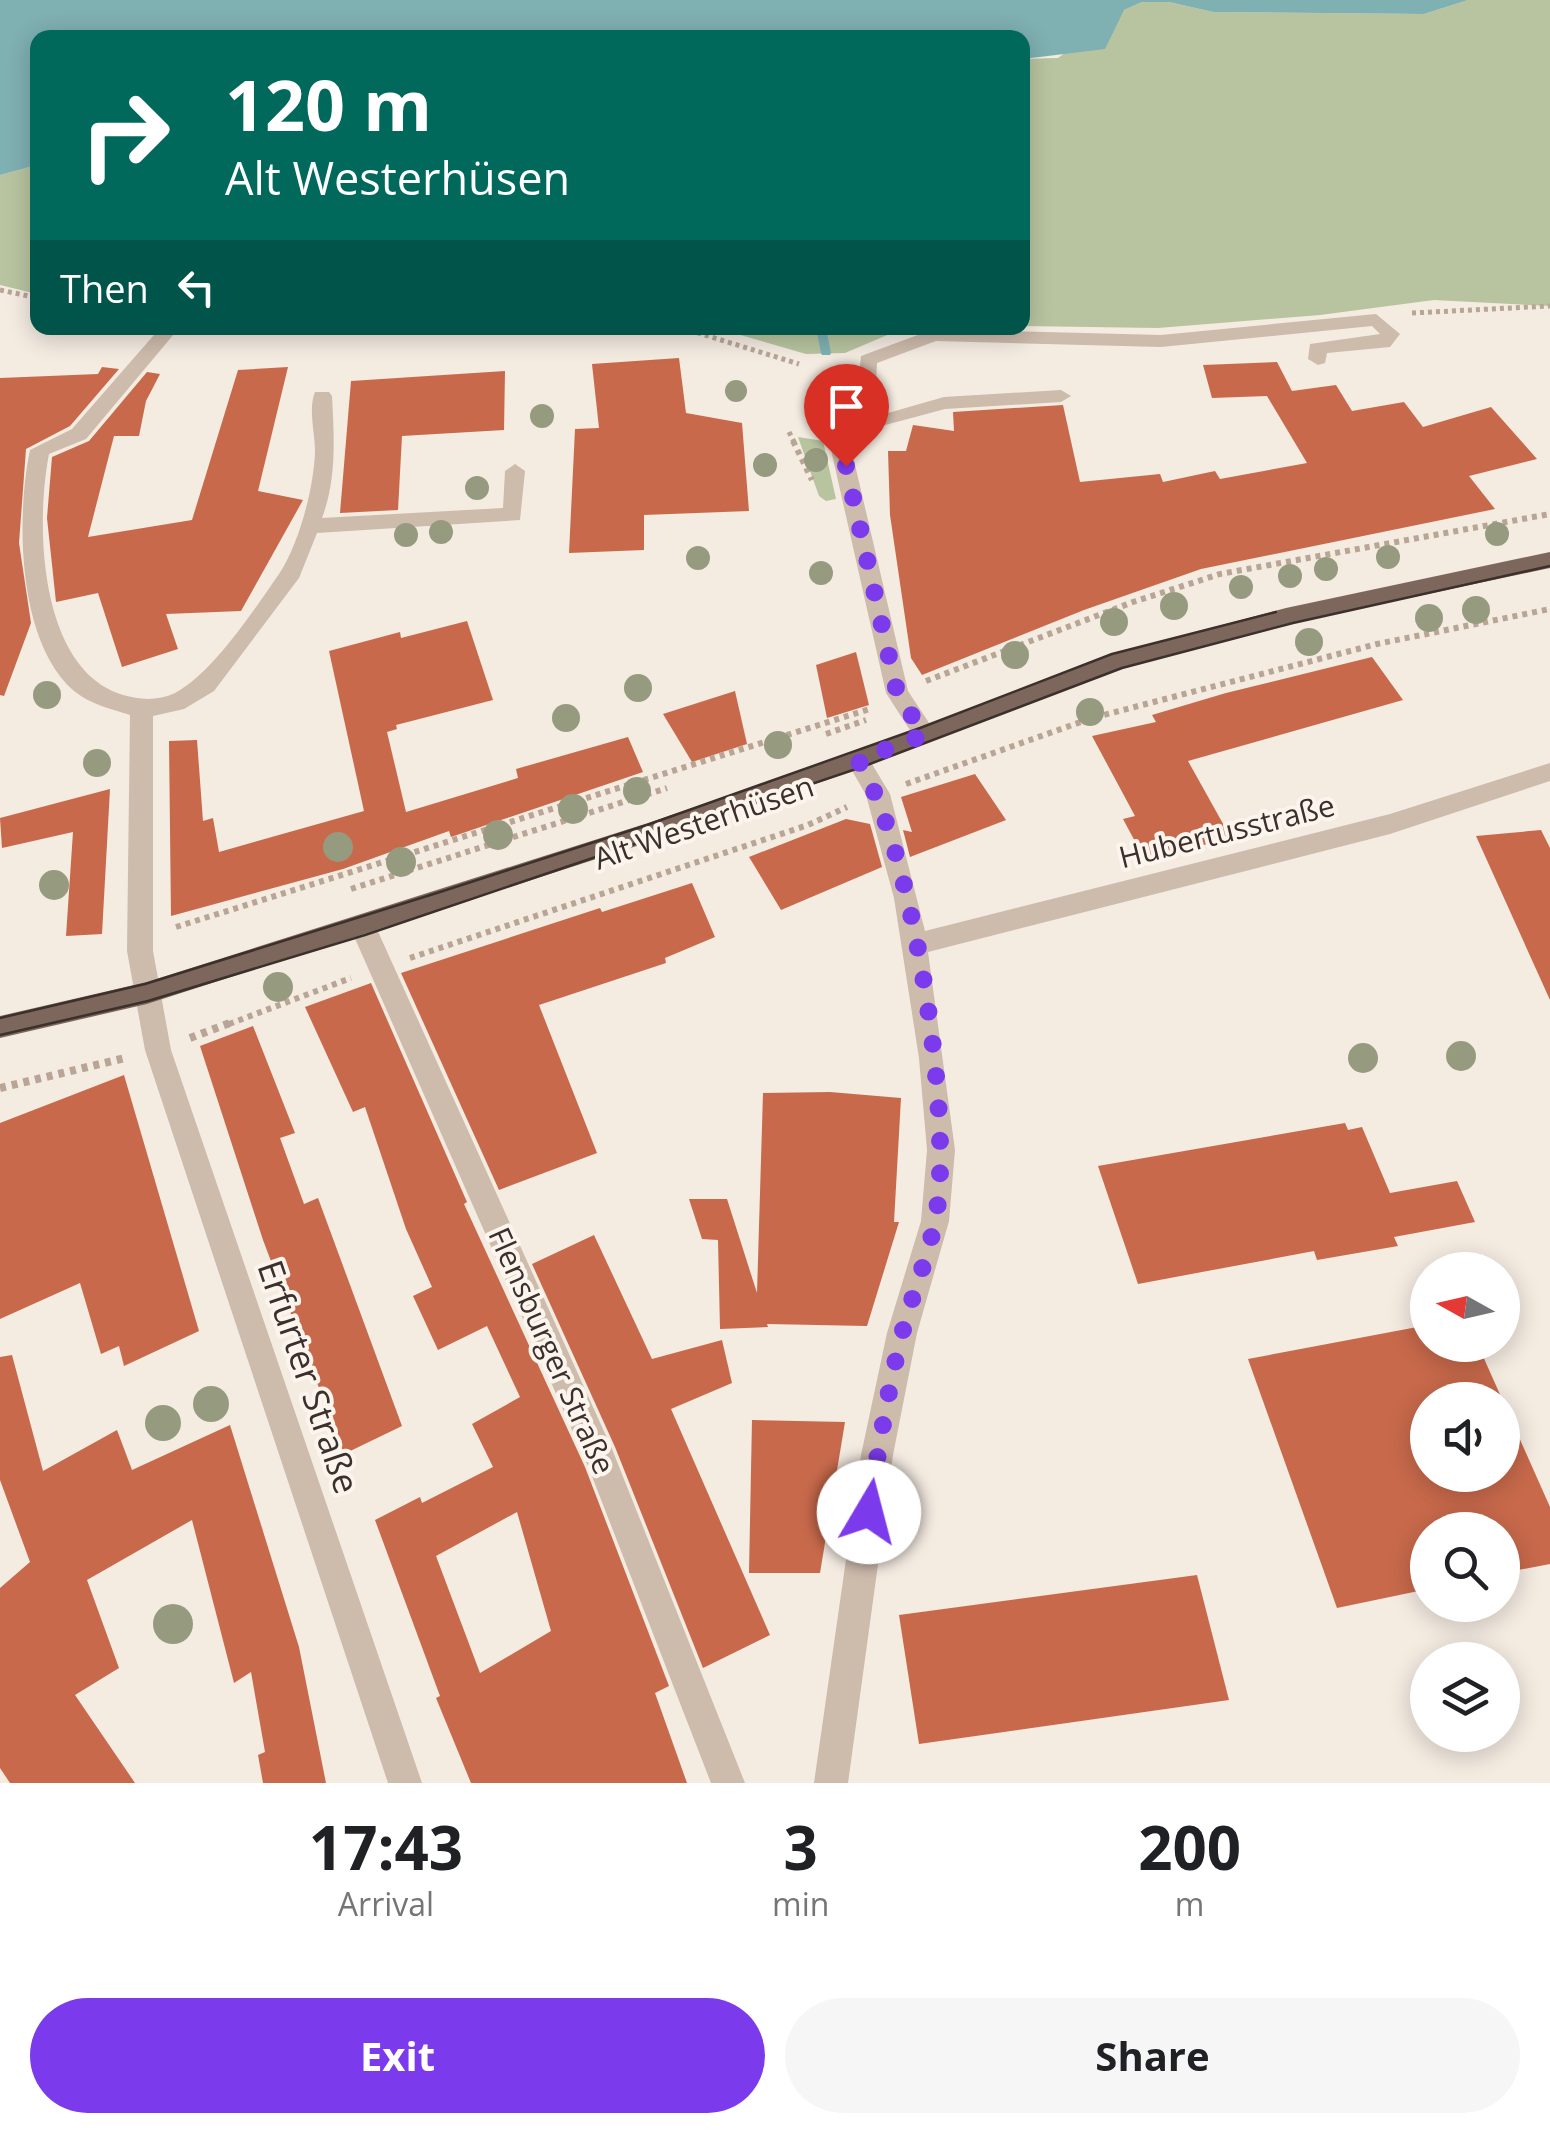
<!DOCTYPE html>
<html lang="en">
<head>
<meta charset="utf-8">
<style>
	:root { --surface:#fff; --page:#f6f6f6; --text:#202124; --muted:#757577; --accent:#7c3aed }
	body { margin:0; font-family:"Open Sans",sans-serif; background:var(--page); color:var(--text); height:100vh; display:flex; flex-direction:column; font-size:38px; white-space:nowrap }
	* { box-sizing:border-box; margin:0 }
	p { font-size:32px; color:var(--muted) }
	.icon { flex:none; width:55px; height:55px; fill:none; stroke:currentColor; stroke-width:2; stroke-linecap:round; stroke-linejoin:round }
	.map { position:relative; height:1783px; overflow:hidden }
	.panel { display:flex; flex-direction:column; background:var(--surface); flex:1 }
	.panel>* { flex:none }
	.banner { position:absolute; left:30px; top:30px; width:1000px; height:305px; border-radius:20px; box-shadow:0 5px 25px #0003; background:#00695c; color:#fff; overflow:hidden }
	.needle { width:65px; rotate:278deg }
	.fabs { position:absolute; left:1410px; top:1252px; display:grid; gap:20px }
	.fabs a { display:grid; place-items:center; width:110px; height:110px; border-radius:50%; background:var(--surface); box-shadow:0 5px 25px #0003; font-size:50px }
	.pin { position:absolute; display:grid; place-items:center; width:85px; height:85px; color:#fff; margin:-102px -42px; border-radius:50% 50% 50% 0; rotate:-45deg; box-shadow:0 0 10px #0007 }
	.pin .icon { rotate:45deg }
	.me { position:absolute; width:110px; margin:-55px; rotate:8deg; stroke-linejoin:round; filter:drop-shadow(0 0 8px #0008) }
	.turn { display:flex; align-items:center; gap:35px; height:210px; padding:0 30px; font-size:45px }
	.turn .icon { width:130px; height:130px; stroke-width:2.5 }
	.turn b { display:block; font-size:70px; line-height:85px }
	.then { display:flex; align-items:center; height:95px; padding:0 30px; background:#0003; gap:20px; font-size:38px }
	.eta { display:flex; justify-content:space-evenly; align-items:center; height:170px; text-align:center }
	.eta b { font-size:60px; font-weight:700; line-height:70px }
	.primary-button { display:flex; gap:20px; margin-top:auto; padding:20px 30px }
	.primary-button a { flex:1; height:115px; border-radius:60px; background:var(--accent); color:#fff; font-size:40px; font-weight:700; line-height:115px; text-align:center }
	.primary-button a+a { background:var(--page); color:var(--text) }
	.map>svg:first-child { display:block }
</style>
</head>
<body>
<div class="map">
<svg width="1550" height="1783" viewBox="0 0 1550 1783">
	<rect width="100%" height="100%" fill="#f4ebe1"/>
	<g fill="#b8c4a0">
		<polygon points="1468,0 1550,0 1550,306 1434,300 1320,315 1158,328 1023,326 1022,59 1058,58 1124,10 1142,2 1169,2 1213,12 1424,14"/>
		<polygon points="37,165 37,294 0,285 0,175"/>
		<polygon points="716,328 937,328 899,330 845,353 806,354"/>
		<polygon points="798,437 823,441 836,499 826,501 819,496"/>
	</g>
	<polygon fill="#7fb0b2" points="0,0 1468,0 1424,14 1213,12 1169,2 1142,2 1124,10 1105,49 1023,59 1022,38 38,38 37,165 0,175"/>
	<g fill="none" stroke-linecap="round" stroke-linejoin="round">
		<polygon fill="#7fb0b2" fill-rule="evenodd" points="816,328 826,328 831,353 830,355 822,355 821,353"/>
	</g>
	<g fill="#c8694b" fill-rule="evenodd">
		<polygon points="679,358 686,413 742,423 749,511 644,515 644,550 569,553 575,429 599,428 592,364"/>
		<polygon points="1277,362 1292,391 1336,385 1352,411 1404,402 1423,427 1491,407 1537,459 1469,476 1495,509 1201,569 1084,610 922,675 911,658 890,515 888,451 906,451 913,425 954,431 953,412 1063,405 1080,482 1160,474 1163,482 1215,471 1220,479 1307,463 1267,396 1212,398 1203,365"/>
		<polygon points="102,367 119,369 70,426 26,449 19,543 31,623 4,696 0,695 0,378 98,374"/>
		<polygon points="288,367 258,491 303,500 241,611 166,614 178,649 122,667 98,593 56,602 47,518 52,457 89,441 147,372 160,374 146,401 139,436 114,436 88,537 192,520 238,370"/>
		<polygon points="505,371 504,430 402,436 398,510 340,513 351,381"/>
		<polygon points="467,621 493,700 396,725 397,729 387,732 406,812 518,778 516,769 628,737 643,772 451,837 449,831 343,869 171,916 169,741 197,740 203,821 213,818 219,852 364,811 329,651 400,632 401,638"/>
		<polygon points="856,652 869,705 827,718 816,665"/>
		<polygon points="1372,657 1403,700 1188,761 1231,838 1145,860 1123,819 1135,816 1092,736 1156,722 1152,715 1226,693"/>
		<polygon points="735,691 747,744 692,762 663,714"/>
		<polygon points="975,774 1006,820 910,857 903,830 912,832 901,797"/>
		<polygon points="110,789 102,934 66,936 73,832 2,848 0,818"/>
		<polygon points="846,819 870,824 882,867 781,910 749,857"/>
		<polygon points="1541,830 1550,848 1550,1000 1476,836"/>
		<polygon points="692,883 715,937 665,958 666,963 539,1005 597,1153 499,1190 401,973 600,908 602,912"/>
		<path d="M371,983L467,1202L464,1204L585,1467L669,1686L655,1693L687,1783H471L436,1698L440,1696L375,1520L420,1497L422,1503L493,1467L472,1424L520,1397L487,1326L438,1350L413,1296L432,1287L406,1229L365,1107L353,1112L305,1007ZM517,1512L551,1631L480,1673L436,1556Z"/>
		<polygon points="253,1026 295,1133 280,1138 304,1204 318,1198 402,1426 344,1454 263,1240 200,1046"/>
		<polygon points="124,1075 199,1331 124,1366 119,1346 101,1354 80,1283 0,1319 0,1123"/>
		<polygon points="830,1092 901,1098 894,1222 899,1222 867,1326 767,1324 768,1327 720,1329 718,1240 702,1239 689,1199 727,1199 757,1293 763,1093"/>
		<polygon points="1345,1123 1348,1130 1362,1127 1390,1193 1457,1181 1475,1222 1394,1237 1398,1246 1317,1260 1314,1251 1138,1284 1098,1166"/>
		<polygon points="594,1235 652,1359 722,1340 732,1383 671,1409 770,1635 703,1668 615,1447 532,1264"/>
		<path d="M1428,1325V1345H1478L1550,1507V1564L1502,1573V1530H1428V1589L1337,1608L1248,1359ZM1428,1400H1502V1475H1428Z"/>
		<polygon points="12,1355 43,1471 117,1430 132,1470 230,1425 299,1647 326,1783 263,1783 258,1755 265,1752 251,1672 234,1683 192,1520 87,1580 119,1668 75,1695 135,1783 10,1783 0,1768 0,1588 30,1562 0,1480 0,1357"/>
		<polygon points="752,1420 845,1422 820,1573 749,1573"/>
		<polygon points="1197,1575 1229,1700 919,1744 899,1615"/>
	</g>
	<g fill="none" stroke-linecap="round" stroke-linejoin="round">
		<g stroke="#b9a596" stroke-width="5" stroke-dasharray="4 4" stroke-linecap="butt">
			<polyline points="0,290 38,298"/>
			<polyline points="1412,313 1550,306"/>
			<polyline points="682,328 799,364"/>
			<polyline points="789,432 795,444"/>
		</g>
		<g stroke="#b9a596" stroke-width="6" stroke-dasharray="5 5" stroke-linecap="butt">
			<polyline points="793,441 812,480"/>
			<polyline points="926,681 1133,602 1220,574 1550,514"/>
			<polyline points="826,734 866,720"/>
			<polyline points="906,784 1092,718 1377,644 1550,609"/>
			<polyline points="351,889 667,788"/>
			<polyline points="176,927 870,709"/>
			<polyline points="410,958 808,825 847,807"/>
			<polyline points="229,1024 351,978"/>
		</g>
		<g stroke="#b9a596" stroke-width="8" stroke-dasharray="6 6" stroke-linecap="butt">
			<polyline points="190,1038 235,1021"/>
			<polyline points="0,1088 125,1058"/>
		</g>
		<g fill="#cdbbac" fill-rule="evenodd">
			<polygon points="1376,314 1400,334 1390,347 1327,353 1325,363 1318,365 1308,359 1310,344 1380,334 1372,326 1161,347 936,341 877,363 874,417 944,397 1061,390 1071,396 1061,402 945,409 848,435 908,691 937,735 925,744 917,741 886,693 815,379 818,375 832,375 835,379 846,425 854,423 861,356 934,329 1161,335"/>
			<path d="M160,328H179L86,439L49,454C35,525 39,670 123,695C140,700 158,701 175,693C212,674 254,610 279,574C299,544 314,488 315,451C315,432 308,409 315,392H329L332,396C334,438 337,478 322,518L503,508L505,471L515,464L525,471L520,520L317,533L299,578L214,691L184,709L153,716V951L171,1050L422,1783H388L145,1050L127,951L130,715C111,709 90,704 74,691C17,642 16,517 30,450L72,429Z"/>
			<polygon points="858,751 866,754 890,794 925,931 1390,814 1550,763 1550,781 1390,834 928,952 955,1150 949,1221 917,1333 893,1455 848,1783 814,1783 861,1455 887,1333 921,1221 927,1150 919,1058 894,898 866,795 846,760"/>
			<polygon points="362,914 371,918 375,925 612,1449 745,1783 711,1783 588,1466 349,925 353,918"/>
		</g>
		<polygon fill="#7d675c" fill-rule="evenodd" points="1550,552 1550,568 1286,624 1122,668 866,766 652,841 147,1004 0,1038 0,1016 147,982 648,823 850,754 1117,653 1286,608"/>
		<g stroke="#3b302b" stroke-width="2.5">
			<polyline points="0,1018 145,984 440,892 647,825 920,728 1112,654 1276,612"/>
			<polyline points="0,1035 148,1001 365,935 862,767 1122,668 1293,623 1550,566"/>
		</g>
	</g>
	<g fill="#969b7f">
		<circle cx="837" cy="379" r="11"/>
		<circle cx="736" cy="391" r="11"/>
		<circle cx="542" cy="416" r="12"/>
		<circle cx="816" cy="460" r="12"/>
		<circle cx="765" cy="465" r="12"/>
		<circle cx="477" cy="488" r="12"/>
		<circle cx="441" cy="532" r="12"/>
		<circle cx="1497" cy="534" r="12"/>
		<circle cx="406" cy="535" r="12"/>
		<circle cx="1388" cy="557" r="12"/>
		<circle cx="698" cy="558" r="12"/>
		<circle cx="1326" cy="569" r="12"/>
		<circle cx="821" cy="573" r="12"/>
		<circle cx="1290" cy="576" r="12"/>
		<circle cx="1241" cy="587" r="12"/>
		<circle cx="1174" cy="606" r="14"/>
		<circle cx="1476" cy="610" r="14"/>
		<circle cx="1429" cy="618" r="14"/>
		<circle cx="1114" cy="622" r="14"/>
		<circle cx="1309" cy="642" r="14"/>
		<circle cx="1015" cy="655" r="14"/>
		<circle cx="638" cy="688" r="14"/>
		<circle cx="47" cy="695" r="14"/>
		<circle cx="1090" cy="712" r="14"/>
		<circle cx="566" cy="718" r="14"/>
		<circle cx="778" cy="745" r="14"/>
		<circle cx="97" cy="763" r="14"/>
		<circle cx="637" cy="791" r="14"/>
		<circle cx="573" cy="809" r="15"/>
		<circle cx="498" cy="835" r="15"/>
		<circle cx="338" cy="847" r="15"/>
		<circle cx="401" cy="862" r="15"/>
		<circle cx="54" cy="885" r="15"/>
		<circle cx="278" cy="987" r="15"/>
		<circle cx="1461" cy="1056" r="15"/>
		<circle cx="1363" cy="1058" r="15"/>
		<circle cx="211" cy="1404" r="18"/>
		<circle cx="163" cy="1423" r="18"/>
		<circle cx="173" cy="1624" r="20"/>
	</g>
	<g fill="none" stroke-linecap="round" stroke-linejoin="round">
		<path stroke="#7c3aed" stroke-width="18" stroke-dasharray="0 32.4" d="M846,466L897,692L924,735L858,760C912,847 950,1099 938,1202C933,1247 913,1290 902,1334C887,1393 878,1453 869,1512"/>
	</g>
	<g text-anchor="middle" stroke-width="8" stroke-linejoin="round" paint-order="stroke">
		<g font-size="30" fill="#3b302b" stroke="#fbf5ee">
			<text transform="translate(704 823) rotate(-19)" y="10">Alt Westerhüsen</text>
			<text transform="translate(1227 832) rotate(-14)" y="10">Hubertusstraße</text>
			<text transform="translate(551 1351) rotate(66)" y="10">Flensburger Straße</text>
		</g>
		<g font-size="35" fill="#3b302b" stroke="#fbf5ee">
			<text transform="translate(308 1377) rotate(71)" y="12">Erfurter Straße</text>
		</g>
	</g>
</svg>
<div class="fabs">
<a><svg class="needle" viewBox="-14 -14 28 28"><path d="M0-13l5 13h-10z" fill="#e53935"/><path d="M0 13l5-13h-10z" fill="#757577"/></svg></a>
<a><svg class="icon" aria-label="sound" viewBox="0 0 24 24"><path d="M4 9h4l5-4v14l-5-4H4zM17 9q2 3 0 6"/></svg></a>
<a><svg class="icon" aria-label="search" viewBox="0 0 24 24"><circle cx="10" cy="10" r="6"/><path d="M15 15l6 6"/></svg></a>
<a><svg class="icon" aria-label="layers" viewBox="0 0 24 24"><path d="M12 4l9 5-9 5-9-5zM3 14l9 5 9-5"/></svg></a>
</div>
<div class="pin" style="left:846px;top:466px;background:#d93025"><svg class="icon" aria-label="arrive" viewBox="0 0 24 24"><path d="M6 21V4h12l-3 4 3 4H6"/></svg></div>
<svg class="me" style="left:869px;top:1512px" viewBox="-20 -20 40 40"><circle r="19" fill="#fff"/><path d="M0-13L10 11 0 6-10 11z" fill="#7c3aed"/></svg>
<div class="banner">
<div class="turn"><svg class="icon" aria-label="right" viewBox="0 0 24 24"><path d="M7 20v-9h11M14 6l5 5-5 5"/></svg><div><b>120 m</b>Alt Westerhüsen</div></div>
<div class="then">Then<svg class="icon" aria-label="left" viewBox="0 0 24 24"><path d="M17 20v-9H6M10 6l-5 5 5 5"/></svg></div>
</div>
</div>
<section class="panel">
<div class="eta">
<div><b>17:43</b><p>Arrival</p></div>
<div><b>3</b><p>min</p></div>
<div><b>200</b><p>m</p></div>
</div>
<div class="primary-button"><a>Exit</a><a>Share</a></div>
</section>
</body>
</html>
